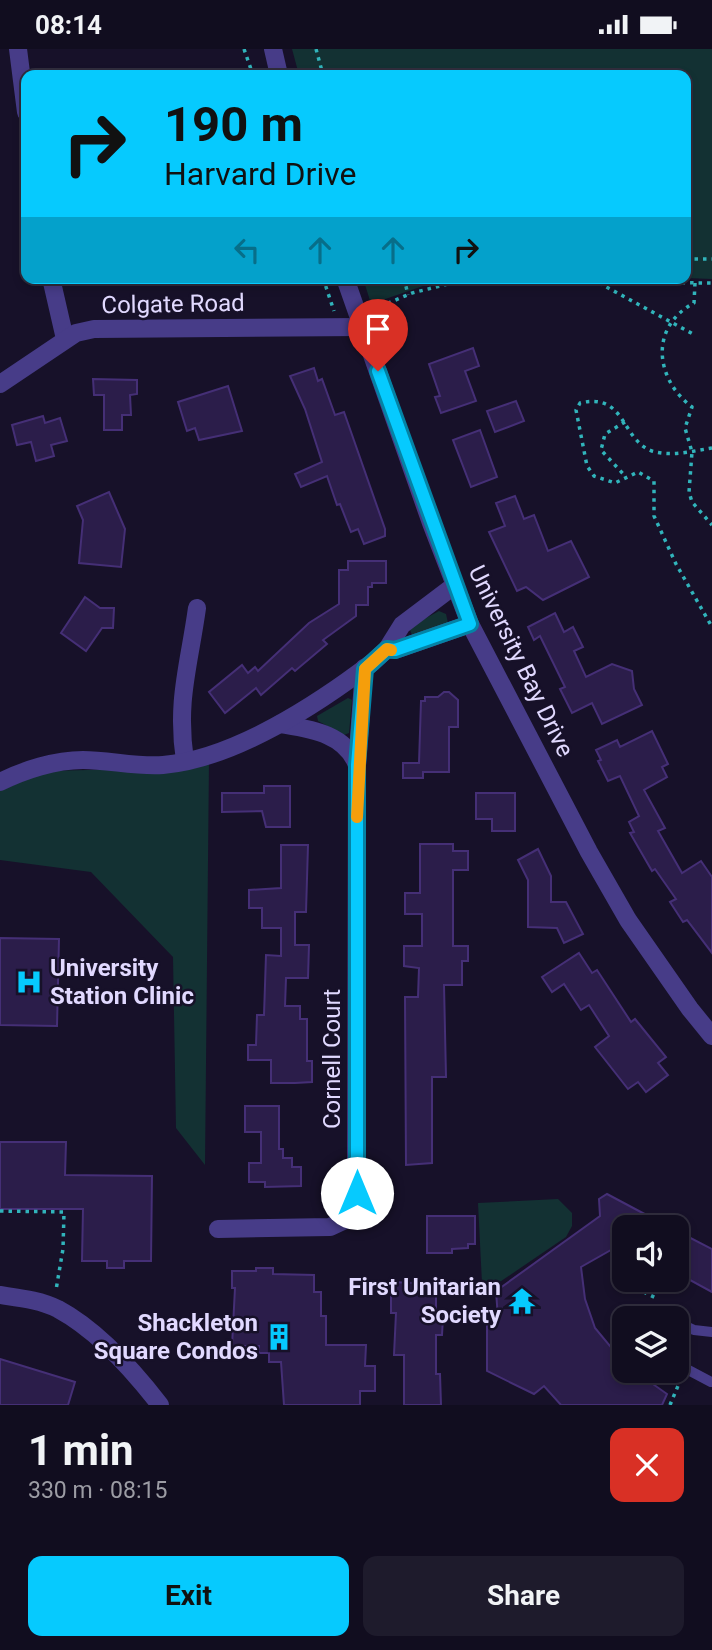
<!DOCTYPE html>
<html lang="en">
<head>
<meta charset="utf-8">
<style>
	:root { --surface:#110d1f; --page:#1e1b2c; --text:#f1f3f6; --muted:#9c9ca4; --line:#302d3d; --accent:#06cafe }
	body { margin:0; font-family:Roboto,sans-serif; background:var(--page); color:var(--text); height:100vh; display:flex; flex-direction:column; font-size:26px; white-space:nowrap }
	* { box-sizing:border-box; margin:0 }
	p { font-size:23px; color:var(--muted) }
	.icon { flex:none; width:38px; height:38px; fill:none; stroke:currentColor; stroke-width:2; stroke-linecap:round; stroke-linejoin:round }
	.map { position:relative; height:1356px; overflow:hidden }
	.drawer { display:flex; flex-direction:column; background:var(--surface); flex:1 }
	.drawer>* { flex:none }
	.hud { position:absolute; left:21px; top:21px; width:670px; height:214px; border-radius:14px; box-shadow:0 4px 10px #0003,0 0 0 2px var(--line); background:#06cafe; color:#111; overflow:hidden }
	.fabs { position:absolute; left:612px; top:1166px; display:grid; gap:14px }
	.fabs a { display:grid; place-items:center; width:77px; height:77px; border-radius:14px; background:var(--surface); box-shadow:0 4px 10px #0003,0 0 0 2px var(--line); font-size:35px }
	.pin { position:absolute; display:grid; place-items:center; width:60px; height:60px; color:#fff; margin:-72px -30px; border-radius:50% 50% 50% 0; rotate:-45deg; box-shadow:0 0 7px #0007 }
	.pin .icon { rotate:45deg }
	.me { position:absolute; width:77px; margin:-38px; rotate:0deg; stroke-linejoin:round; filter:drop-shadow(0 0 5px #0008) }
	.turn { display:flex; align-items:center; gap:24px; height:147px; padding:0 28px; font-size:32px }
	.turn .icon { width:91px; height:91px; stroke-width:2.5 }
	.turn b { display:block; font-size:49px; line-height:60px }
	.lanes { display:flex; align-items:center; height:66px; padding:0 28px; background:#0003; justify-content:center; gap:35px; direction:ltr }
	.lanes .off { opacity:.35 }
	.round { display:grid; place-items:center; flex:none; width:74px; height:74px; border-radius:14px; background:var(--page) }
	.headline { display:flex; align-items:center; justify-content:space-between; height:119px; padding:0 28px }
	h1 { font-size:42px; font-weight:700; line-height:52px }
	.cta { display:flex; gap:14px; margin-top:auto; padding:14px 28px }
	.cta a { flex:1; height:80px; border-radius:14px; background:var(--accent); color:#111; font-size:28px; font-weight:700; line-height:80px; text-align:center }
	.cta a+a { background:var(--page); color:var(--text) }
	.status { display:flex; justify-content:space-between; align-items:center; height:49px; padding:0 35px; background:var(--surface); direction:ltr }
	.status svg { height:19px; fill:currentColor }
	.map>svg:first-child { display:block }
</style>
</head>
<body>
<div class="status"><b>08:14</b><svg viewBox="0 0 49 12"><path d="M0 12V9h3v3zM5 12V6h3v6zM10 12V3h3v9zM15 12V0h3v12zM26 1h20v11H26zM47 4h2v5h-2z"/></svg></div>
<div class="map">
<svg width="712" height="1356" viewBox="0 0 712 1356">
	<rect width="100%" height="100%" fill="#171129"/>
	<g fill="#133133">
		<polygon points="292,0 712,0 712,230 686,229 686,26 299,26"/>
		<polygon points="363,229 446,229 371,255"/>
		<polygon points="439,562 446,565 448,574 412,586 410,581 413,576"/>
		<polygon points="348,649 352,651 349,684 344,686 318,672 317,667"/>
		<polygon points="209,711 205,1116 176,1079 173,908 91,823 0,811 0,742 46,722 128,720"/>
		<polygon points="558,1150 572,1164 572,1177 566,1188 491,1239 482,1234 478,1154"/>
	</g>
	<g fill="#2b1d4a" stroke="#452f76" stroke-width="2">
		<polygon points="473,299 479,317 465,322 476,352 441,364 435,348 440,347 429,315"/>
		<polygon points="314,319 318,332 322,330 335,366 344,363 385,480 385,487 364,495 358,480 351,483 340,455 337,456 327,427 301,438 295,425 322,413 305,360 290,327"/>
		<polygon points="93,330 137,331 137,345 130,346 131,366 122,366 122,381 104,381 104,346 94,346"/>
		<polygon points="228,337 242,382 199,391 195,379 187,382 178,353"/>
		<polygon points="516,352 524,372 495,383 487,362"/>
		<polygon points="43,367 45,374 60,369 67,392 51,396 54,407 36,412 31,393 17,396 12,376"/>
		<polygon points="480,381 497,428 471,438 453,391"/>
		<polygon points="109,443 125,480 121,518 79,514 83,471 77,457"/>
		<polygon points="515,447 524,470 534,466 548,502 571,492 589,528 543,551 526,538 517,542 489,483 505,477 496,454"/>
		<polygon points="348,512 386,512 386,534 372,534 372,538 368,538 368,556 356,556 356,567 323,591 327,595 295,622 292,619 261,646 256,639 225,664 209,643 242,616 248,624 255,618 258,622 309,574 339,555 339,521 348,521"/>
		<polygon points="85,548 100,559 114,559 113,579 102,579 86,602 61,584"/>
		<polygon points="555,564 564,583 573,578 583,598 574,602 586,628 612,615 632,622 634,640 642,656 602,675 592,654 572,664 560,640 565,638 540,587 534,591 528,578"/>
		<polygon points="444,643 449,643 458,651 458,678 449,678 449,723 423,723 423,729 403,729 403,714 419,714 421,652 425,652 425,648 438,648"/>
		<polygon points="652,682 668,715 662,718 667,728 644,741 665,779 658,782 682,824 701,812 712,828 712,904 687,871 683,873 670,853 676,850 655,820 652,822 630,784 634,783 629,773 639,767 620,727 608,732 598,712 601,711 596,701 617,691 620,698"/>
		<polygon points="264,737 290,737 290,778 266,778 262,762 222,763 222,744 264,744"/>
		<polygon points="476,744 515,744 515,782 492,782 492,770 476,770"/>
		<polygon points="420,795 453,795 453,802 468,802 468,821 453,821 453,897 468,897 468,912 462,912 462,936 444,936 446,1028 432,1028 432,1114 406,1116 405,948 418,948 419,919 404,917 404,897 422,897 422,865 405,865 405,844 420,844"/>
		<polygon points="281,796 308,796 306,863 295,863 295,896 309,896 308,929 286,929 285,957 300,957 300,970 307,970 307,1012 312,1012 312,1033 295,1034 271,1034 271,1011 248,1011 248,996 256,996 257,966 264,966 266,906 281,907 281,879 262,879 262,859 249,859 249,841 281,839"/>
		<polygon points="538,800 551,827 551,853 566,853 583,885 564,894 557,879 528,878 528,831 518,811"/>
		<polygon points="0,889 59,890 57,977 0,976"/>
		<polygon points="579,904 592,924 597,921 631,973 635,970 666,1008 658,1014 668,1026 646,1043 638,1033 628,1040 595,998 609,987 589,956 581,961 564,935 552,943 542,928"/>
		<polygon points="245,1057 279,1057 279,1100 283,1100 283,1109 292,1109 292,1118 301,1118 301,1137 265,1138 265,1133 249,1133 249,1114 261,1114 261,1083 245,1083"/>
		<polygon points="0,1093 66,1093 65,1126 152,1127 151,1212 124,1212 124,1219 107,1219 107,1212 82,1212 83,1160 0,1160"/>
		<polygon points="607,1145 669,1178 625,1178 625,1193 581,1218 585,1250 595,1279 625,1315 625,1321 633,1321 667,1345 662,1356 561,1356 544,1337 534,1345 487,1322 487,1277 498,1269 496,1242 600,1167 599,1150"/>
		<polygon points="427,1167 475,1167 475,1195 468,1195 468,1199 452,1200 452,1204 427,1204"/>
		<polygon points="677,1182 712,1200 712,1243 677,1224"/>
		<polygon points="256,1219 273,1219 273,1225 314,1226 314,1243 321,1243 321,1267 326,1267 326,1296 366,1296 365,1317 375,1317 375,1342 360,1342 360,1356 284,1356 281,1313 269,1313 269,1304 259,1304 259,1297 232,1297 235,1239 232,1239 232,1222 256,1222"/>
		<polygon points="391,1233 436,1235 436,1267 443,1268 442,1286 436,1286 436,1325 440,1325 441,1356 404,1356 404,1306 394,1306 396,1264 391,1264"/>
		<polygon points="0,1310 75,1333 68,1356 0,1356"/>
	</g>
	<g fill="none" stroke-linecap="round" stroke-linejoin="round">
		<g stroke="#31b4bb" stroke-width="3.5" stroke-dasharray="3.5 5" stroke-linecap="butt">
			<polyline points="244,0 253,26"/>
			<polyline points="316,0 323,26"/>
			<polyline points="686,210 712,210"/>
			<polyline points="323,229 334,262"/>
			<polyline points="404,229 408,246"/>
			<polyline points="599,234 693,285"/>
			<path d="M695,234L694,254C649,278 655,330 692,358L685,379L692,403L689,443L692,453L712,476"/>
			<polyline points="372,261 412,244 460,232 712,234"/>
			<polyline points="625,373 605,385 601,401 626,428"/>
			<path d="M712,399C693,402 671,408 652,402C621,391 626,343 580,354L576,361L587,417L594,427L615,434L638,423L654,432V467L676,515L712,578"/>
			<polyline points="0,1162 64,1163 63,1200 56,1241"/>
			<polyline points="615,1200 617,1230 656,1249"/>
			<polyline points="670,1356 680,1332"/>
		</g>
		<g stroke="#473c88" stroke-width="10">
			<polyline points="641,1269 654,1264 668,1269"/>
			<polyline points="677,1273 694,1281 712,1283"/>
			<polyline points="677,1315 711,1333"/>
		</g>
		<g stroke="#473c88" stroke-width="18">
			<polyline points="18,0 26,63"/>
			<polyline points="51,229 65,290"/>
			<polyline points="0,335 76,284 94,280 362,278"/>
			<polyline points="387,600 395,601 470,575"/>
			<path d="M280,675C309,680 345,684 357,716"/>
			<path d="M185,712C176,652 189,617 197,559"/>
			<path d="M0,733C24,721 55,711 83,711C109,711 136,718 163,716C234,710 318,655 373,613L387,600L402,576L455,536"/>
			<polyline points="218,1180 330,1178 345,1171 356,1151 357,716 364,619"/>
			<path d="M0,1246C20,1249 40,1251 58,1260C97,1281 133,1321 160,1356"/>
		</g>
		<g stroke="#473c88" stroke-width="18">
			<polyline points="273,0 279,26"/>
			<polyline points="345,229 431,474 470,575 589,803 628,871 690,960 712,987"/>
		</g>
	</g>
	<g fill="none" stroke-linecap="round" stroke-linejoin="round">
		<defs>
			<polyline id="route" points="357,1144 357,716 365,620 387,600 395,601 470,575 378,322"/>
		</defs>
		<use href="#route" stroke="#0483a5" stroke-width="18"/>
		<use href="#route" stroke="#06cafe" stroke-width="12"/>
		<polyline stroke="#f59e0b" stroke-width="12" points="357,768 365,620 387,600 391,601"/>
	</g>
	<defs>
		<symbol id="hospital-bare" viewBox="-9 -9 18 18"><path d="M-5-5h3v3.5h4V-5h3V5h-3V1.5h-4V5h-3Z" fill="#06cafe" stroke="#171129" stroke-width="2.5" paint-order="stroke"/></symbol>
		<symbol id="temple-bare" viewBox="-9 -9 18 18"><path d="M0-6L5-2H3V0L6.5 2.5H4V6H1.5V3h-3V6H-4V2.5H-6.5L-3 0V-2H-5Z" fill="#06cafe" stroke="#171129" stroke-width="2.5" paint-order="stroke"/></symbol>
		<symbol id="building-bare" viewBox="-9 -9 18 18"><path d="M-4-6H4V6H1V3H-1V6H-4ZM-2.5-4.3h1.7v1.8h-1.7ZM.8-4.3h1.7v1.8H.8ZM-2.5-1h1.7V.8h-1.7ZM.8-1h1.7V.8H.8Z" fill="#06cafe" stroke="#171129" stroke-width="2.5" paint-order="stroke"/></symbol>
	</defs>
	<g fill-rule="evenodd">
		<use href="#hospital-bare" x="10" y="914" width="38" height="38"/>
		<use href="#temple-bare" x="503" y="1233" width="38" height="38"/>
		<use href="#building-bare" x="260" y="1269" width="38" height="38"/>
	</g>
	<g text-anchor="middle" stroke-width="5" stroke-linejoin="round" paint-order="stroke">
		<g font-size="24" fill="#e1d9ff" stroke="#171129">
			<text transform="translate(173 255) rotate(-1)" y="8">Colgate Road</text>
			<text transform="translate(521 612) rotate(64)" y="8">University Bay Drive</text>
			<text transform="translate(332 1010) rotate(-90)" y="8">Cornell Court</text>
		</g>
		<g font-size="24" font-weight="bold" fill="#e1d9ff" stroke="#171129" text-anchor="end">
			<text x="50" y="927" text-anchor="start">University<tspan x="50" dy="28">Station Clinic</tspan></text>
			<text x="501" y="1246">First Unitarian<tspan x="501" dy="28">Society</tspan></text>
			<text x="258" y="1282">Shackleton<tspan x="258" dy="28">Square Condos</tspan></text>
		</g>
	</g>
</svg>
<div class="fabs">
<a><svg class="icon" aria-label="sound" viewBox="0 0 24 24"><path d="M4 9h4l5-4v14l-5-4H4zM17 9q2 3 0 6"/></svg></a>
<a><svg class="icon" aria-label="layers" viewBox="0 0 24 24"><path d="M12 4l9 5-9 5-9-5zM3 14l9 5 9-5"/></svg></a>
</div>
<div class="pin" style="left:378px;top:322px;background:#d93025"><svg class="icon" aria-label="arrive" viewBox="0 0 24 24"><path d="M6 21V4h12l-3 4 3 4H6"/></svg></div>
<svg class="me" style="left:357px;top:1144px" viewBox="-20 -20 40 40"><circle r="19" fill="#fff"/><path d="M0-13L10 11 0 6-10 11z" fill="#06cafe"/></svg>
<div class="hud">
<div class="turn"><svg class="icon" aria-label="right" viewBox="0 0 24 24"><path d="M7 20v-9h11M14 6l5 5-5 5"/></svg><div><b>190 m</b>Harvard Drive</div></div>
<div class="lanes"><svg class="icon off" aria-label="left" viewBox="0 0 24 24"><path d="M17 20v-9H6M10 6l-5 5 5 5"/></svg><svg class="icon off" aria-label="ahead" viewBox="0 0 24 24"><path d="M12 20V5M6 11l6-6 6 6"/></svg><svg class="icon off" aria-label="ahead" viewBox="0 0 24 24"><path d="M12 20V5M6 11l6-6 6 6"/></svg><svg class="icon" aria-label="right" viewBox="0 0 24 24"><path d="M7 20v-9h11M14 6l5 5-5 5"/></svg></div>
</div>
</div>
<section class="drawer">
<div class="headline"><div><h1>1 min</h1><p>330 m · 08:15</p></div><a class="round" style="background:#d93025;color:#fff"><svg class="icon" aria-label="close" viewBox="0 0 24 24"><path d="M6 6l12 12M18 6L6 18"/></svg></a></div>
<div class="cta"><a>Exit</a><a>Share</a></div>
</section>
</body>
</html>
